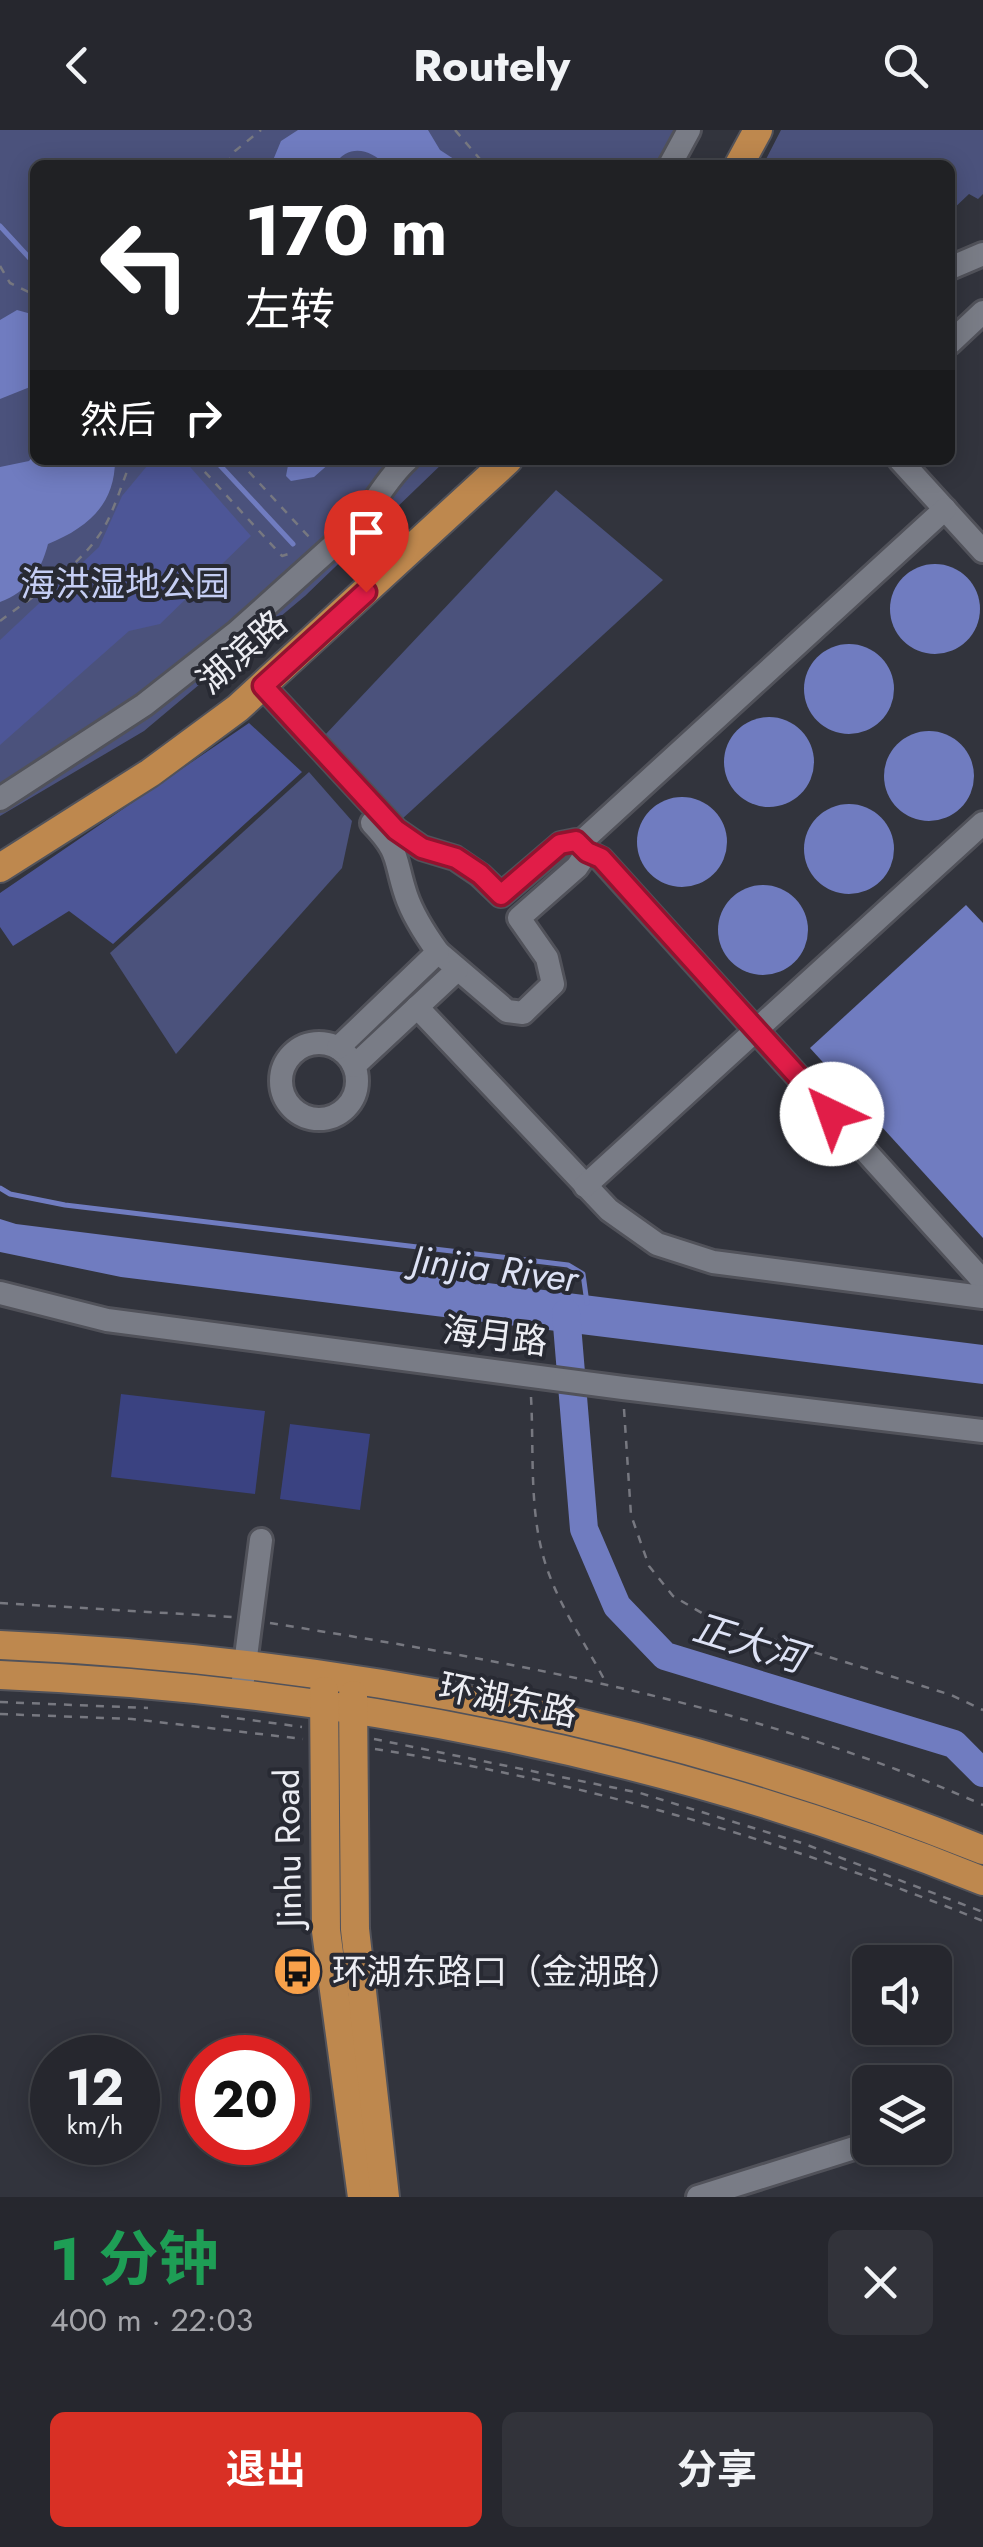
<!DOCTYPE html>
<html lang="zh">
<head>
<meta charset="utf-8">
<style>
	:root { --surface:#26272e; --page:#32333a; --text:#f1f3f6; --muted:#a4a5aa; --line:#42444a; --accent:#d93025 }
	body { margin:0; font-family:Jost,"Noto Sans SC",sans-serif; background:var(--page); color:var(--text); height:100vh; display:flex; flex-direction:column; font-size:38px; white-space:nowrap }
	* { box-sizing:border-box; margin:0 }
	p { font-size:32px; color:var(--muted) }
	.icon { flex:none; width:55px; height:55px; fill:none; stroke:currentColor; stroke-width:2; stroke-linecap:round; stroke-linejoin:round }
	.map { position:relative; height:2067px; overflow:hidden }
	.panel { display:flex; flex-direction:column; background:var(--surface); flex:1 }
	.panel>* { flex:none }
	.hud { position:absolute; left:30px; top:30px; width:925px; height:305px; border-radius:15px; box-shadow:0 5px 25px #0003,0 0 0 2px var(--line); background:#202124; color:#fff; overflow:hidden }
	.tools { position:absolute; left:852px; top:1815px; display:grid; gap:20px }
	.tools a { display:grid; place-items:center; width:100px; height:100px; border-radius:15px; background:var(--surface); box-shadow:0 5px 25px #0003,0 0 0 2px var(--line); font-size:50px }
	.speed { position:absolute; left:30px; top:1905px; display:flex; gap:20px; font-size:50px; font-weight:700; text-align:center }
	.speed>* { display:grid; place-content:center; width:130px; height:130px; border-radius:50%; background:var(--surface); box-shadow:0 5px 25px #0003,0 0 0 2px var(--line); line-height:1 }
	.speed small { font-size:25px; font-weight:400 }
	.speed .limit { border:15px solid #d22; background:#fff; color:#111 }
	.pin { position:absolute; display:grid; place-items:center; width:85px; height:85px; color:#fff; margin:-102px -42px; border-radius:50% 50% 50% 0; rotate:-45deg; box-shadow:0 0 10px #0007 }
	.pin .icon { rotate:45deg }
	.me { position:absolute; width:110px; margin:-55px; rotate:318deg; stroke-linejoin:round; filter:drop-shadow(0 0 8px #0008) }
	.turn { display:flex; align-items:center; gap:35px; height:210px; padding:0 50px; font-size:45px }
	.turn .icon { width:130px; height:130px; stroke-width:2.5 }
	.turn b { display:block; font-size:70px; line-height:85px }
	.then { display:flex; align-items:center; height:95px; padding:0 50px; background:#0003; gap:20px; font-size:38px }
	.round { display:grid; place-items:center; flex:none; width:105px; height:105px; border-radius:15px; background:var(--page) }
	.overview { display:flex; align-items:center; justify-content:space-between; height:170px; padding:0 50px }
	h1 { font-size:60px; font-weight:700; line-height:75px; color:#1e9e55 }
	.button { display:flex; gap:20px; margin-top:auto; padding:20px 50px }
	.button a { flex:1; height:115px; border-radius:15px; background:var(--accent); color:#fff; font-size:40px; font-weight:700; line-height:115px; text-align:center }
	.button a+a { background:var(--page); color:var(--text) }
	header { display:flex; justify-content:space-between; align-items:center; height:130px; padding:0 50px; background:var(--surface); font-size:45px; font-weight:700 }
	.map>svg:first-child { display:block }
</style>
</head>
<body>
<header><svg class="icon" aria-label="back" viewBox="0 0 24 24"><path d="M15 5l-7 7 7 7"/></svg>Routely<svg class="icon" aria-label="search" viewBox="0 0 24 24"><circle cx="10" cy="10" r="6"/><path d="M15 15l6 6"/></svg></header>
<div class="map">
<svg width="983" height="2067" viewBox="0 0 983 2067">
	<rect width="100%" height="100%" fill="#32343d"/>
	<g fill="#4b527c">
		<polygon points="0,0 702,0 682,35 35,35 35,330 446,330 305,466 144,601 0,686"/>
		<polygon points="781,0 983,0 983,64 978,69 969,64 950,82 950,35 763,35"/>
		<polygon points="556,360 663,450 401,690 325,605"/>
		<polygon points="309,642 352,691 342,738 176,924 110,823"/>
	</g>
	<g fill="#4d5697">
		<polygon points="152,330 184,330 251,406 160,494 129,501 0,615 0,510 99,417 122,366"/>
		<polygon points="249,593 302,642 113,814 69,781 13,816 0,797 0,763"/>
	</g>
	<g fill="#707cc0">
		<path d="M298,0H428L440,20L463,35H386C370,19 349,13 334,35H271L281,11Z"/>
		<polygon points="17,180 35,185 35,255 0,269 0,190"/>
		<path d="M35,287V330H115C115,375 87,398 48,414C41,441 28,462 0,472V337L29,331L35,324L32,301Z"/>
		<polygon points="289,330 349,330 331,332 314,347 291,351 286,346"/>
		<circle cx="935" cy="479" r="45"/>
		<circle cx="849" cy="559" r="45"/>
		<circle cx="769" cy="632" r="45"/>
		<circle cx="929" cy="646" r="45"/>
		<circle cx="682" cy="712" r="45"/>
		<circle cx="849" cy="719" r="45"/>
		<circle cx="763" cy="800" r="45"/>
		<polygon points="966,775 983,793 983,1108 810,918"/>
		<polygon points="0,1089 16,1094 983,1215 983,1254 121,1147 0,1122"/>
	</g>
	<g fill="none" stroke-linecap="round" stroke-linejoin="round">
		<g stroke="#707cc0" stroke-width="5">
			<polyline points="0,96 35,134"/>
			<polyline points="215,330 293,414"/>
			<polyline points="0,1058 10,1064 65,1075 568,1135 583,1144 587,1173"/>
		</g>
		<polyline stroke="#707cc0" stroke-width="28" points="566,1183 584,1399 617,1476 665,1526 954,1614 983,1643"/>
	</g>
	<g fill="#3a4281">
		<polygon points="121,1264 265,1281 255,1364 111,1347"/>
		<polygon points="290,1294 370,1304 360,1380 280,1369"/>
	</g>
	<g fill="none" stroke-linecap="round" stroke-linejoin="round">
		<defs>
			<g id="minor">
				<polyline points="670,35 689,0"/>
				<polyline points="950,138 983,124"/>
				<polyline points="950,213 983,182"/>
				<polyline points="900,330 983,421"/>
				<polyline points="263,556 396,700 422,718 455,728 480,745 501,765 561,714 576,711 587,722 577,737 519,788 547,828 553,854 523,883 507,881 438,822"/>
				<path d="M0,669L144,575L237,502L354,397C374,376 385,350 407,330"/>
				<polyline points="579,714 945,379"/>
				<polyline points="587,722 601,729 983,1151"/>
				<polyline points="417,877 609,1080 657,1114 713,1132 983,1167"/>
				<circle cx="319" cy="951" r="38"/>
				<path d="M338,918L438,822C425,804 413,786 406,765C394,729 401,723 372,693"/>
				<polyline points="354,936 457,840"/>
				<polyline points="585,1056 983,693"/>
				<polyline points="0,1163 107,1190 623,1258 983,1301"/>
				<polyline points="243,1550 261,1410"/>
				<polyline points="698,2067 870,2013"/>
			</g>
			<g id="major">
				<polyline points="739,35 758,0"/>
				<polyline points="0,738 150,643 238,578 508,330"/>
				<path d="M0,1515C336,1530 670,1594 983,1720"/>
				<path d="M0,1545C336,1559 671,1625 983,1751"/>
				<polyline points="324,1561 326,1801 362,2067"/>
				<polyline points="353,1565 355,1799 385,2067"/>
			</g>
		</defs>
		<use href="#minor" stroke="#51525a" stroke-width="28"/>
		<use href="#major" stroke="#51525a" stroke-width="32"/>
		<g stroke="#777880" stroke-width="2.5" stroke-dasharray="8 8" stroke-linecap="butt">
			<polyline points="455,0 485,35"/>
			<polyline points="226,35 235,21 261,0"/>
			<polyline points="0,136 10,153 35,165"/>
			<polyline points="194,330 282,426 295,422"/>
			<polyline points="238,330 310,408"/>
			<polyline points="117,332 136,330"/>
			<path d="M0,491C37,463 87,433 108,390C117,371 123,351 131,331"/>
			<path d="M531,1267C534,1320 529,1378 544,1429C557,1474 585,1512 606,1553"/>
			<polyline points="624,1279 631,1385 649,1436 673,1466 717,1492 951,1565 983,1580"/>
			<polyline points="0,1473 232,1487"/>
			<path d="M270,1493C513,1532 756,1574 983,1675"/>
			<polyline points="0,1572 148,1578"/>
			<polyline points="0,1584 132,1589 303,1609"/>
			<polyline points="221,1586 302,1597"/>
			<polyline points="374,1609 640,1663 802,1713 983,1782"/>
			<path d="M375,1619C586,1652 785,1711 983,1791"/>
		</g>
		<use href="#minor" stroke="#797c86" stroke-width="22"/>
		<use href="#major" stroke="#be884e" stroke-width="28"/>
	</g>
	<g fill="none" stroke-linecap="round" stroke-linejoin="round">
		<defs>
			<polyline id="route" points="366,462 263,556 396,700 422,718 456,728 480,744 501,765 560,714 576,711 587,722 601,728 832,984"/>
		</defs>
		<use href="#route" stroke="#92132f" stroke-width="25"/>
		<use href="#route" stroke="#e11d48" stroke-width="18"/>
	</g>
	<defs>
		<symbol id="bus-disc" viewBox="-11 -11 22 22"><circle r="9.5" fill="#f8a14a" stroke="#282a33"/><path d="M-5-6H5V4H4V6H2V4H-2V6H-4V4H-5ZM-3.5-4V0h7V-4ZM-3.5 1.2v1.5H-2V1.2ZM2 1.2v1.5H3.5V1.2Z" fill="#111"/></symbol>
	</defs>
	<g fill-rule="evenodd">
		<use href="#bus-disc" x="270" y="1814" width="55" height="55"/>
	</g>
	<g text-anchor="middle" stroke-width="8" stroke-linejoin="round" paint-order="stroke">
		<g font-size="35" fill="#c5cef4" stroke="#282a33">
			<text x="125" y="466">海洪湿地公园</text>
		</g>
		<g font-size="35" fill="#ecedf3" stroke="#282a33">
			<text transform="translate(242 522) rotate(-41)" y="12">湖滨路</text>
			<text transform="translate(495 1206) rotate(7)" y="12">海月路</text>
			<text transform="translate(508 1570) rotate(12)" y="12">环湖东路</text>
			<text transform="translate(288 1718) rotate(-91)" y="12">Jinhu Road</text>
		</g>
		<g font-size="35" fill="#ecedf3" stroke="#282a33" text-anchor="start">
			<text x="332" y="1854">环湖东路口（金湖路）</text>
		</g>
		<g font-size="38" font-style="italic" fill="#dde2f5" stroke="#282a33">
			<text transform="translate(495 1139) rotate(7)" y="13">Jinjia River</text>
			<text transform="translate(749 1513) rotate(17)" y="13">正大河</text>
		</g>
	</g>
</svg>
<div class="tools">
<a><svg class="icon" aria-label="sound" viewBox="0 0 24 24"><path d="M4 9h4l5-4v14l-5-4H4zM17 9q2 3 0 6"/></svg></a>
<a><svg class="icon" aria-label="layers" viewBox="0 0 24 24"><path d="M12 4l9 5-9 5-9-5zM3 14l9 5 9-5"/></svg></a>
</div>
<div class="speed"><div>12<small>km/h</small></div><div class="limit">20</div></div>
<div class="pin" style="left:366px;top:462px;background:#d93025"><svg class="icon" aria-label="arrive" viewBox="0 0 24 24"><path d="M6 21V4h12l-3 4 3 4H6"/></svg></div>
<svg class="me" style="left:832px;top:984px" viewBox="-20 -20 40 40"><circle r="19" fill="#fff"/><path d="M0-13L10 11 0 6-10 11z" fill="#e11d48"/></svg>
<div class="hud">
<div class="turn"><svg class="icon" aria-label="left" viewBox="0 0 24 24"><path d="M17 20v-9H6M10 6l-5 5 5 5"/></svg><div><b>170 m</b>左转</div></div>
<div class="then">然后<svg class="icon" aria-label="right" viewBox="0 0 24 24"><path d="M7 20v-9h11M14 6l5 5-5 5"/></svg></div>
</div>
</div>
<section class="panel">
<div class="overview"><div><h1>1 分钟</h1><p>400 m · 22:03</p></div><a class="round"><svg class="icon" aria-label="close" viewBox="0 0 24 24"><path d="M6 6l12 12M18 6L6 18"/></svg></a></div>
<div class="button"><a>退出</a><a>分享</a></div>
</section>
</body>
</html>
